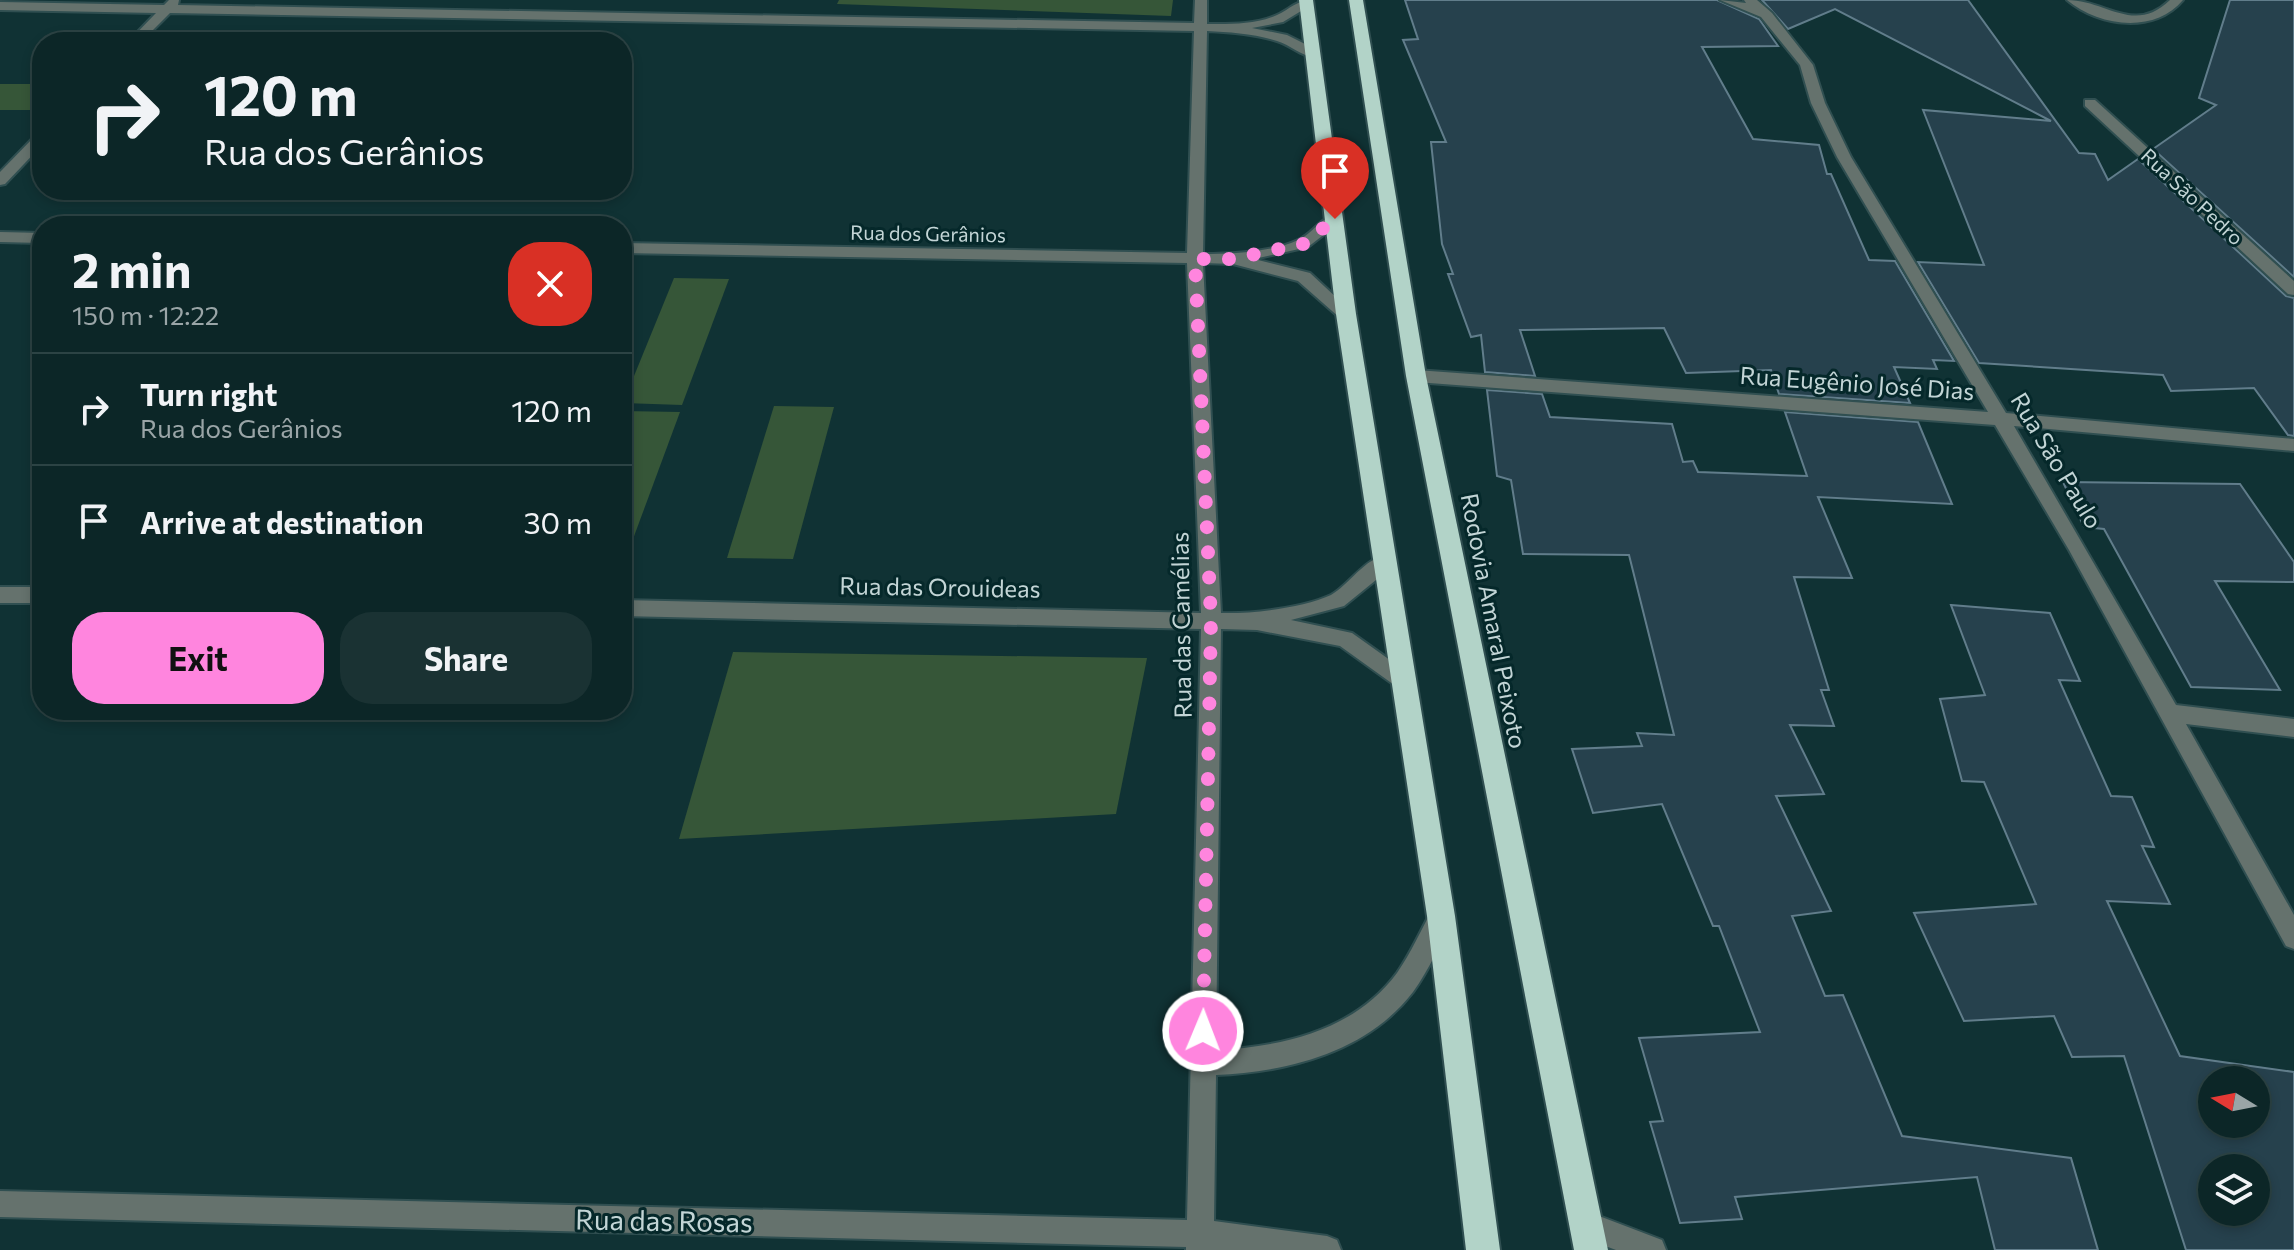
<!DOCTYPE html>
<html lang="en">
<head>
<meta charset="utf-8">
<style>
	:root { --surface:#0c2627; --page:#1a3233; --text:#f1f3f6; --muted:#9aa5a7; --line:#2c4344; --accent:#ff85de }
	body { margin:0; font-family:Commissioner,sans-serif; background:var(--page); color:var(--text); height:100vh; display:flex; flex-direction:column; font-size:30px; white-space:nowrap }
	* { box-sizing:border-box; margin:0 }
	p { font-size:26px; color:var(--muted) }
	.icon { flex:none; width:44px; height:44px; fill:none; stroke:currentColor; stroke-width:2; stroke-linecap:round; stroke-linejoin:round }
	.map { position:relative; flex:1; overflow:hidden }
	.panel { position:absolute; left:32px; top:216px; width:600px; height:504px; display:flex; flex-direction:column; background:var(--surface); border-radius:32px; box-shadow:0 4px 12px #0003,0 0 0 2px var(--line) }
	.panel>* { flex:none }
	.top-card { position:absolute; left:32px; top:32px; width:600px; height:168px; border-radius:32px; box-shadow:0 4px 12px #0003,0 0 0 2px var(--line); background:#0c2627; color:var(--text); overflow:hidden }
	.needle { width:52px; rotate:280deg }
	.controls { position:absolute; left:2198px; top:1066px; display:grid; gap:16px }
	.controls a { display:grid; place-items:center; width:72px; height:72px; border-radius:50%; background:var(--surface); box-shadow:0 4px 12px #0003,0 0 0 2px var(--line); font-size:40px }
	.pin { position:absolute; display:grid; place-items:center; width:68px; height:68px; color:#fff; margin:-82px -34px; border-radius:50% 50% 50% 0; rotate:-45deg; box-shadow:0 0 8px #0007 }
	.pin .icon { rotate:45deg }
	.me { position:absolute; width:88px; margin:-44px; rotate:1deg; stroke-linejoin:round; filter:drop-shadow(0 0 6px #0008) }
	.turn { display:flex; align-items:center; gap:28px; height:168px; padding:0 40px; font-size:36px }
	.turn .icon { width:104px; height:104px; stroke-width:2.5 }
	.turn b { display:block; font-size:56px; line-height:68px }
	.round { display:grid; place-items:center; flex:none; width:84px; height:84px; border-radius:32px; background:var(--page) }
	.summary { display:flex; align-items:center; justify-content:space-between; height:136px; padding:0 40px }
	h1 { font-size:48px; font-weight:700; line-height:60px }
	.action { display:flex; gap:16px; margin-top:auto; padding:16px 40px }
	.action a { flex:1; height:92px; border-radius:32px; background:var(--accent); color:#111; font-size:32px; font-weight:700; line-height:92px; text-align:center }
	.action a+a { background:var(--page); color:var(--text) }
	ul { padding:0; list-style:none }
	li { display:flex; align-items:center; gap:24px; height:112px; padding:0 40px; border-top:2px solid var(--line) }
	li div { flex:1 }
	li b { display:block; font-size:30px }
	li em { font-style:normal }
	.map>svg:first-child { display:block }
</style>
</head>
<body>
<div class="map">
<svg width="2294" height="1250" viewBox="0 0 2294 1250">
	<rect width="100%" height="100%" fill="#103234"/>
	<g fill="#365638">
		<polygon points="839,0 1173,0 1171,16 837,4"/>
		<polygon points="0,84 42,84 42,101 33,110 0,110"/>
		<polygon points="674,278 729,279 682,405 623,403"/>
		<polygon points="774,406 834,407 793,559 727,558"/>
		<polygon points="622,411 680,412 623,566 622,566"/>
		<polygon points="733,652 1147,658 1116,814 679,839"/>
	</g>
	<g fill="#26414d" stroke="#617d8b" stroke-width="2" fill-rule="evenodd">
		<polygon points="1405,0 1717,0 1759,19 1778,46 1702,47 1753,139 1819,145 1827,174 1831,174 1869,260 1895,261 1954,361 1933,360 1937,369 1894,367 1910,403 1779,394 1771,370 1686,373 1664,328 1520,330 1535,376 1485,372 1481,335 1471,337 1448,274 1453,274 1442,244 1431,142 1446,142 1403,40 1418,39"/>
		<polygon points="1762,0 1968,0 2079,153 2095,154 2108,180 2138,159 2286,296 2294,298 2294,436 2288,435 2254,388 2171,391 2163,375 1979,363 1918,262 1984,265 1923,110 2051,121 1835,9 1788,29"/>
		<polygon points="2230,0 2294,0 2294,277 2153,149 2216,105 2199,98"/>
		<polygon points="1487,390 1542,394 1550,417 1672,424 1683,462 1693,461 1698,472 1807,476 1785,412 1918,422 1952,504 1818,497 1852,578 1794,577 1829,690 1821,690 1834,726 1790,725 1824,794 1776,796 1831,911 1792,916 1825,996 1843,995 1902,1136 2071,1158 2098,1250 1995,1250 1977,1177 1735,1197 1742,1219 1680,1223 1650,1122 1663,1121 1639,1038 1760,1032 1719,926 1713,926 1662,804 1593,813 1572,749 1642,746 1637,733 1674,735 1629,555 1523,554 1511,480 1497,476"/>
		<polygon points="2063,482 2240,484 2294,562 2294,582 2215,581 2280,690 2191,687 2104,529 2084,527"/>
		<path d="M1951,605L2050,613L2080,681L2059,680L2111,796L2132,797L2154,847L2142,846L2170,904L2107,901L2180,1056L2294,1072V1250H2186L2124,1056L2072,1057L2054,1016L1964,1021L1914,913L2036,904L1984,782L1962,781L1940,699L1985,695ZM2212,1080H2256V1124H2212ZM2212,1168H2256V1212H2212Z"/>
	</g>
	<g fill="none" stroke-linecap="round" stroke-linejoin="round">
		<defs>
			<g id="minor">
				<path d="M169,0H179L178,5L1194,23L1195,0H1207V24C1230,24 1255,25 1277,15C1290,9 1297,0 1312,0L1311,5L1283,22L1252,28L1287,35L1319,51V57C1304,59 1291,45 1277,41C1255,34 1230,32 1207,31L1203,254C1230,254 1273,252 1298,240C1313,234 1323,213 1340,216V222L1308,247L1254,259L1310,273L1354,314L1346,319L1340,318L1298,281L1233,264L1203,263L1221,613C1251,614 1303,608 1331,595C1349,586 1370,550 1392,557L1395,562L1392,567L1344,606L1291,620L1352,633L1411,675L1414,681L1411,687H1397L1340,646L1257,630L1221,629L1216,1050C1283,1047 1355,1030 1397,973C1411,953 1421,930 1433,908L1441,905L1449,908L1453,916C1442,941 1429,970 1413,992C1367,1052 1288,1072 1216,1075L1214,1221L1327,1236L1337,1240L1341,1250H1186V1247L0,1217V1191L1187,1220L1201,629L622,616V600L1201,613L1187,263L622,253V243L1187,253L1194,31L170,13L141,42H128L156,13L0,10V2L164,5Z"/>
				<polygon points="1720,0 1746,3 1744,0 1757,0 1772,13 1813,65 1825,103 1851,157 2006,413 2294,439 2294,451 2014,426 2176,705 2294,719 2294,737 2186,724 2294,915 2294,949 2286,946 2069,550 1995,425 1416,382 1407,376 1416,370 1988,412 1837,157 1811,103 1800,65 1761,17"/>
				<path d="M2067,0C2106,0 2134,35 2170,0H2183C2155,34 2099,27 2067,0Z"/>
				<polygon points="2085,100 2095,100 2294,281 2294,295 2288,294 2085,106"/>
				<polygon points="42,133 42,145 5,184 0,185 0,172 37,134"/>
				<polygon points="0,232 42,233 42,243 0,242"/>
				<rect x="0" y="587" width="42" height="16"/>
				<polygon points="1586,1211 1662,1240 1666,1250 1616,1250 1576,1235 1572,1225 1576,1215"/>
			</g>
			<g id="highway">
				<polygon points="1299,0 1313,0 1356,314 1455,916 1500,1250 1466,1250 1427,916 1336,314"/>
				<polygon points="1349,0 1363,0 1426,376 1608,1250 1574,1250 1406,376"/>
			</g>
		</defs>
		<use href="#minor" stroke="#304f51" stroke-width="4"/>
		<use href="#highway" stroke="#304f51" stroke-width="4"/>
		<use href="#minor" fill="#65726d" fill-rule="evenodd"/>
		<use href="#highway" fill="#b2d3c8" fill-rule="evenodd"/>
	</g>
	<g fill="none" stroke-linecap="round" stroke-linejoin="round">
		<polyline stroke="#ff85de" stroke-width="14" stroke-dasharray="0 25.2" points="1203,1031 1211,620 1195,259 1233,259 1303,244 1335,219"/>
	</g>
	<g text-anchor="middle" stroke-width="6" stroke-linejoin="round" paint-order="stroke">
		<g font-size="20" fill="#c3d5d6" stroke="#05282a">
			<text transform="translate(2192 197) rotate(43)" y="7">Rua São Pedro</text>
			<text transform="translate(928 234) rotate(1)" y="7">Rua dos Gerânios</text>
		</g>
		<g font-size="24" fill="#c3d5d6" stroke="#05282a">
			<text transform="translate(1857 384) rotate(4)" y="8">Rua Eugênio José Dias</text>
			<text transform="translate(2056 461) rotate(59)" y="8">Rua São Paulo</text>
			<text transform="translate(940 588) rotate(1)" y="8">Rua das Orouideas</text>
			<text transform="translate(1493 621) rotate(79)" y="8">Rodovia Amaral Peixoto</text>
			<text transform="translate(1182 625) rotate(-91)" y="8">Rua das Camélias</text>
		</g>
		<g font-size="28" fill="#c3d5d6" stroke="#05282a">
			<text transform="translate(664 1221) rotate(1)" y="10">Rua das Rosas</text>
		</g>
	</g>
</svg>
<div class="controls">
<a><svg class="needle" viewBox="-14 -14 28 28"><path d="M0-13l5 13h-10z" fill="#e53935"/><path d="M0 13l5-13h-10z" fill="#9aa5a7"/></svg></a>
<a><svg class="icon" aria-label="layers" viewBox="0 0 24 24"><path d="M12 4l9 5-9 5-9-5zM3 14l9 5 9-5"/></svg></a>
</div>
<div class="pin" style="left:1335px;top:219px;background:#d93025"><svg class="icon" aria-label="arrive" viewBox="0 0 24 24"><path d="M6 21V4h12l-3 4 3 4H6"/></svg></div>
<svg class="me" style="left:1203px;top:1031px" viewBox="-20 -20 40 40"><circle r="17" fill="#ff85de" stroke="#fff" stroke-width="3"/><path d="M0-11L8 9 0 5-8 9z" fill="#fff"/></svg>
<div class="top-card">
<div class="turn"><svg class="icon" aria-label="right" viewBox="0 0 24 24"><path d="M7 20v-9h11M14 6l5 5-5 5"/></svg><div><b>120 m</b>Rua dos Gerânios</div></div>
</div>
<section class="panel">
<div class="summary"><div><h1>2 min</h1><p>150 m · 12:22</p></div><a class="round" style="background:#d93025;color:#fff"><svg class="icon" aria-label="close" viewBox="0 0 24 24"><path d="M6 6l12 12M18 6L6 18"/></svg></a></div>
<ul>
<li><svg class="icon" aria-label="right" viewBox="0 0 24 24"><path d="M7 20v-9h11M14 6l5 5-5 5"/></svg><div><b>Turn right</b><p>Rua dos Gerânios</p></div><em>120 m</em></li>
<li><svg class="icon" aria-label="arrive" viewBox="0 0 24 24"><path d="M6 21V4h12l-3 4 3 4H6"/></svg><div><b>Arrive at destination</b></div><em>30 m</em></li>
</ul>
<div class="action"><a>Exit</a><a>Share</a></div>
</section>
</div>
</body>
</html>
